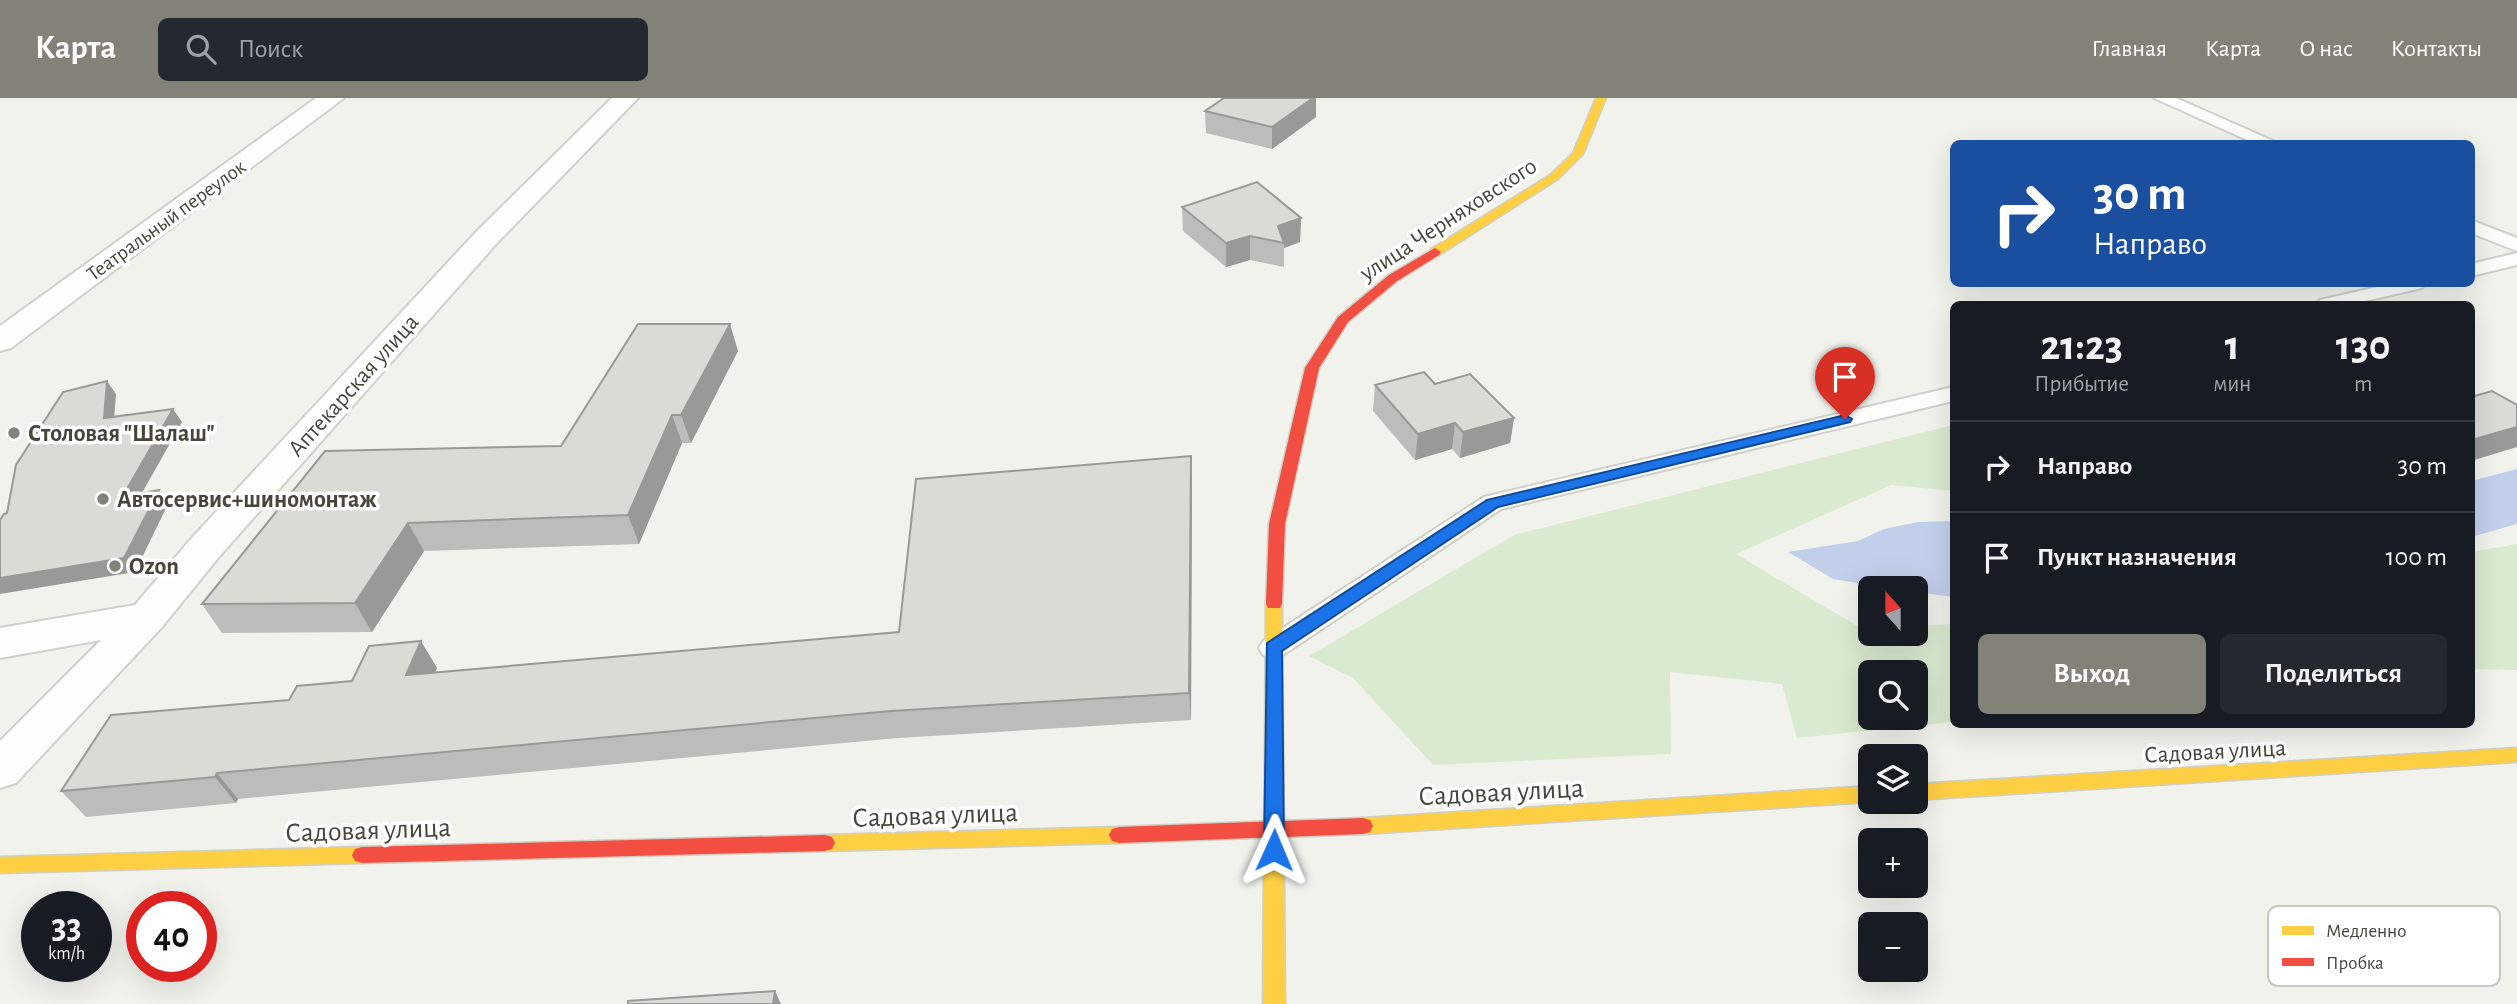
<!DOCTYPE html>
<html lang="ru">
<head>
<meta charset="utf-8">
<style>
	:root { --surface:#171b24; --page:#242831; --text:#f1f3f6; --muted:#9ea1a6; --line:#363941; --accent:#838279 }
	body { margin:0; font-family:"Alegreya Sans",sans-serif; background:var(--page); color:var(--text); height:100vh; display:flex; flex-direction:column; font-size:26px; white-space:nowrap }
	* { box-sizing:border-box; margin:0 }
	p { font-size:23px; color:var(--muted) }
	.icon { flex:none; width:38px; height:38px; fill:none; stroke:currentColor; stroke-width:2; stroke-linecap:round; stroke-linejoin:round }
	.map { position:relative; flex:1; overflow:hidden }
	.sheet { position:absolute; left:1950px; top:203px; width:525px; height:427px; display:flex; flex-direction:column; background:var(--surface); border-radius:10px; box-shadow:0 7px 28px #0002 }
	.sheet>* { flex:none }
	.hud { position:absolute; left:1950px; top:42px; width:525px; height:147px; border-radius:10px; box-shadow:0 7px 28px #0002; background:#1a4fa0; color:#fff; overflow:hidden }
	.needle { width:46px; rotate:339deg }
	.tools { position:absolute; left:1858px; top:478px; display:grid; gap:14px }
	.tools a { display:grid; place-items:center; width:70px; height:70px; border-radius:10px; background:var(--surface); box-shadow:0 7px 28px #0002; font-size:35px }
	.speed { position:absolute; left:21px; top:793px; display:flex; gap:14px; font-size:35px; font-weight:700; text-align:center }
	.speed>* { display:grid; place-content:center; width:91px; height:91px; border-radius:50%; background:var(--surface); box-shadow:0 7px 28px #0002; line-height:1 }
	.speed small { font-size:18px; font-weight:400 }
	.speed .limit { border:10px solid #d22; background:#fff; color:#111 }
	.pin { position:absolute; display:grid; place-items:center; width:60px; height:60px; color:#fff; margin:-72px -30px; border-radius:50% 50% 50% 0; rotate:-45deg; box-shadow:0 0 7px #0007 }
	.pin .icon { rotate:45deg }
	.me { position:absolute; width:77px; margin:-38px; rotate:1deg; stroke-linejoin:round; filter:drop-shadow(0 0 5px #0008) }
	.turn { display:flex; align-items:center; gap:24px; height:147px; padding:0 28px; font-size:32px }
	.turn .icon { width:91px; height:91px; stroke-width:2.5 }
	.turn b { display:block; font-size:49px; line-height:60px }
	.eta { display:flex; justify-content:space-evenly; align-items:center; height:119px; text-align:center }
	.eta b { font-size:42px; font-weight:700; line-height:49px }
	.cta { display:flex; gap:14px; margin-top:auto; padding:14px 28px }
	.cta a { flex:1; height:80px; border-radius:10px; background:var(--accent); color:#fff; font-size:28px; font-weight:700; line-height:80px; text-align:center }
	.cta a+a { background:var(--page); color:var(--text) }
	ul { padding:0; list-style:none }
	li { display:flex; align-items:center; gap:21px; height:91px; padding:0 28px; border-top:2px solid var(--line) }
	li div { flex:1 }
	li b { display:block; font-size:26px }
	li em { font-style:normal }
	header { display:flex; align-items:center; gap:42px; box-sizing:border-box; height:98px; padding:0 35px; background:var(--accent); color:#fff }
	header strong { font-size:33px }
	nav { display:flex; gap:38px; margin-inline-start:auto; font-size:24px }
	.search { width:490px; height:63px; background:var(--page); display:flex; align-items:center; gap:18px; box-sizing:border-box; padding:0 24px; border-radius:10px; color:var(--muted); font-size:26px }
	.map>svg:first-child { display:block }
</style>
</head>
<body>
<header>
<strong>Карта</strong>
<div class="search"><svg class="icon" aria-label="search" viewBox="0 0 24 24"><circle cx="10" cy="10" r="6"/><path d="M15 15l6 6"/></svg>Поиск</div>
<nav><a>Главная</a><a>Карта</a><a>О нас</a><a>Контакты</a></nav>
</header>
<div class="map">
<svg width="2517" height="906" viewBox="0 0 2517 906">
	<rect width="100%" height="100%" fill="#f2f2ed"/>
	<g fill="#d9ead0" fill-rule="evenodd">
		<path d="M1953,327V393L1891,387L1736,456L1864,532L1871,531V536H1916V528L1953,526V624L1797,640L1782,586L1670,574L1671,656L1433,667L1353,580L1309,558L1514,437ZM1871,574H1916V620H1871Z"/>
		<polygon points="2517,446 2517,572 2471,571 2471,454"/>
	</g>
	<polygon fill="#c2cfeb" points="1953,423 1953,499 1916,494 1916,490 1886,490 1833,481 1788,454 1858,443 1884,431 1918,424"/>
	<g fill="none" stroke-linecap="round" stroke-linejoin="round">
		<polygon fill="#c2cfeb" fill-rule="evenodd" points="2517,371 2517,426 2471,439 2471,383"/>
		<defs>
			<g id="lane">
				<polygon points="2154,0 2176,0 2280,46 2256,46"/>
				<polygon points="2471,122 2517,140 2517,153 2471,135"/>
				<polygon points="2517,155 2517,167 2471,178 2471,166"/>
				<polygon points="2390,186 2425,186 2422,190 2352,206 2317,206 2320,202"/>
				<polygon points="1953,289 1953,303 1501,411 1283,557 1273,560 1263,557 1259,550 1263,543 1484,399"/>
			</g>
			<g id="street">
				<polygon points="316,0 344,0 11,250 0,253 0,228"/>
				<polygon points="612,0 638,0 497,145 218,460 162,529 16,685 0,690 0,643 101,542 0,560 0,530 135,507 190,442 477,133"/>
			</g>
			<g id="slow">
				<polygon points="1596,0 1606,0 1583,56 1558,81 1439,157 1431,157 1431,151 1550,77 1573,55"/>
				<polygon points="1274,500 1282,506 1285,906 1263,906 1266,506"/>
				<polygon points="2517,650 2517,664 1916,702 1916,686"/>
				<polygon points="1871,688 1871,704 1363,736 1356,734 1353,728 1356,722 1363,720"/>
				<polygon points="1119,729 1126,731 1129,737 1126,743 1119,745 825,753 818,751 815,745 818,739 825,737"/>
				<polygon points="362,749 369,751 372,757 369,763 362,765 0,775 0,759"/>
			</g>
			<g id="jam">
				<polygon points="1435,150 1441,154 1439,157 1397,183 1348,224 1319,270 1285,426 1282,506 1280,510 1268,510 1266,506 1269,426 1305,270 1338,219 1389,177"/>
				<polygon points="1363,720 1370,722 1373,728 1370,734 1363,736 1119,745 1112,743 1109,737 1112,731 1119,729"/>
				<polygon points="825,737 832,739 835,745 832,751 825,753 362,765 355,763 352,757 355,751 362,749"/>
			</g>
		</defs>
		<use href="#lane" stroke="#d0d0cb" stroke-width="4"/>
		<use href="#street" stroke="#d0d0cb" stroke-width="4"/>
		<use href="#slow" stroke="#cfcfc4" stroke-width="3"/>
		<use href="#jam" stroke="#cfcfc4" stroke-width="3"/>
		<use href="#lane" fill="#fdfdfc" fill-rule="evenodd"/>
		<use href="#street" fill="#fdfdfc" fill-rule="evenodd"/>
		<use href="#slow" fill="#ffcf43" fill-rule="evenodd"/>
		<use href="#jam" fill="#f24e42" fill-rule="evenodd"/>
	</g>
	<g fill="#bcbcb8">
		<polygon points="1205,13 1316,19 1272,51 1206,35"/>
		<polygon points="1182,109 1301,120 1300,144 1284,150 1284,169 1250,162 1226,169 1183,133"/>
		<polygon points="738,253 691,345 682,345 639,446 424,453 372,534 222,535 202,506 561,348"/>
		<polygon points="1435,286 1514,320 1510,345 1460,360 1452,351 1415,362 1373,313 1375,287"/>
		<polygon points="1191,358 1192,384 1191,622 898,640 238,701 236,705 86,719 61,693 289,602 437,570 435,574 899,534"/>
	</g>
	<g fill="#999996">
		<polygon points="1313,0 1316,0 1316,19 1272,51 1272,29"/>
		<polygon points="1301,120 1300,144 1284,150 1284,145 1278,128"/>
		<polygon points="1250,138 1250,162 1226,169 1226,145"/>
		<polygon points="730,226 738,253 691,345 681,317"/>
		<polygon points="107,283 116,296 113,334 104,320"/>
		<polygon points="173,311 182,324 133,411 123,398"/>
		<polygon points="672,317 682,345 639,446 628,417"/>
		<polygon points="1514,320 1510,345 1460,360 1463,334"/>
		<polygon points="1455,325 1452,351 1415,362 1418,336"/>
		<polygon points="2517,329 2517,349 2471,363 2471,346 2475,341"/>
		<polygon points="1191,358 1192,384 1191,622 1189,595"/>
		<polygon points="159,392 168,406 135,474 0,496 0,480"/>
		<polygon points="408,425 424,453 372,534 355,505"/>
		<polygon points="421,543 437,570 422,604 406,577"/>
		<polygon points="217,675 238,701 236,705 215,679"/>
		<polygon points="775,893 781,906 773,906"/>
	</g>
	<g fill="#dbdbd6" stroke="#999996" stroke-width="2">
		<polygon points="1224,0 1313,0 1272,29 1205,13"/>
		<polygon points="1257,84 1301,120 1278,128 1284,145 1250,138 1226,145 1182,109"/>
		<polygon points="638,226 730,226 681,317 672,317 628,417 408,425 355,505 202,506 325,353 561,348"/>
		<polygon points="1424,274 1435,286 1470,276 1514,320 1463,334 1455,325 1418,336 1375,287"/>
		<polygon points="107,283 104,320 173,311 123,398 159,392 124,460 0,480 0,422 4,416 7,415 16,367 63,294"/>
		<polygon points="2492,293 2517,307 2517,329 2475,341 2471,339 2471,299"/>
		<polygon points="1191,358 1189,595 891,613 217,675 215,679 61,693 111,617 289,602 297,588 352,583 369,548 421,543 406,577 899,534 916,381"/>
		<polygon points="775,893 773,906 628,906 628,903"/>
	</g>
	<polygon fill="#1a73e8" stroke="#114b97" stroke-width="2" points="1845,317 1852,321 1850,324 1498,409 1282,553 1284,752 1281,758 1267,758 1264,752 1267,545 1487,402"/>
	<g fill="#838279" stroke="#fff" stroke-width="2.5">
		<circle cx="14" cy="335" r="7"/>
		<circle cx="103" cy="401" r="7"/>
		<circle cx="115" cy="468" r="7"/>
	</g>
	<g text-anchor="middle" stroke-width="7" stroke-linejoin="round" paint-order="stroke">
		<g font-size="21" fill="#47463a" stroke="#fff">
			<text transform="translate(166 122) rotate(-36)" y="7">Театральный переулок</text>
		</g>
		<g font-size="24" fill="#47463a" stroke="#fff">
			<text transform="translate(1448 121) rotate(-33)" y="8">улица Черняховского</text>
			<text transform="translate(353 287) rotate(-48)" y="8">Аптекарская улица</text>
			<text transform="translate(2215 653) rotate(-3)" y="8">Садовая улица</text>
		</g>
		<g font-size="24" font-weight="bold" fill="#47463a" stroke="#fff" text-anchor="start">
			<text x="28" y="343">Столовая "Шалаш"</text>
			<text x="117" y="409">Автосервис+шиномонтаж</text>
			<text x="129" y="476">Ozon</text>
		</g>
		<g font-size="28" fill="#47463a" stroke="#fff">
			<text transform="translate(1501 693) rotate(-3)" y="10">Садовая улица</text>
			<text transform="translate(935 716) rotate(-2)" y="10">Садовая улица</text>
			<text transform="translate(368 731) rotate(-2)" y="10">Садовая улица</text>
		</g>
	</g>
	<rect x="2268" y="808" width="232" height="80" rx="10" fill="#fff" stroke="#c8c8c4" stroke-width="2"/>
	<rect x="2282" y="828" width="32" height="9" fill="#ffcf43"/>
	<rect x="2282" y="860" width="32" height="8" fill="#f24e42"/>
	<g font-size="19" fill="#47463a">
		<text x="2326" y="839">Медленно</text>
		<text x="2326" y="871">Пробка</text>
	</g>
</svg>
<div class="tools">
<a><svg class="needle" viewBox="-14 -14 28 28"><path d="M0-13l5 13h-10z" fill="#e53935"/><path d="M0 13l5-13h-10z" fill="#9ea1a6"/></svg></a>
<a><svg class="icon" aria-label="search" viewBox="0 0 24 24"><circle cx="10" cy="10" r="6"/><path d="M15 15l6 6"/></svg></a>
<a><svg class="icon" aria-label="layers" viewBox="0 0 24 24"><path d="M12 4l9 5-9 5-9-5zM3 14l9 5 9-5"/></svg></a>
<a>+</a>
<a>−</a>
</div>
<div class="speed"><div>33<small>km/h</small></div><div class="limit">40</div></div>
<div class="pin" style="left:1845px;top:321px;background:#d93025"><svg class="icon" aria-label="arrive" viewBox="0 0 24 24"><path d="M6 21V4h12l-3 4 3 4H6"/></svg></div>
<svg class="me" style="left:1274px;top:752px" viewBox="-20 -20 40 40"><path d="M0-17L14 15 0 8-14 15z" fill="#1a73e8" stroke="#fff" stroke-width="4"/></svg>
<div class="hud">
<div class="turn"><svg class="icon" aria-label="right" viewBox="0 0 24 24"><path d="M7 20v-9h11M14 6l5 5-5 5"/></svg><div><b>30 m</b>Направо</div></div>
</div>
<section class="sheet">
<div class="eta">
<div><b>21:23</b><p>Прибытие</p></div>
<div><b>1</b><p>мин</p></div>
<div><b>130</b><p>m</p></div>
</div>
<ul>
<li><svg class="icon" aria-label="right" viewBox="0 0 24 24"><path d="M7 20v-9h11M14 6l5 5-5 5"/></svg><div><b>Направо</b></div><em>30 m</em></li>
<li><svg class="icon" aria-label="arrive" viewBox="0 0 24 24"><path d="M6 21V4h12l-3 4 3 4H6"/></svg><div><b>Пункт назначения</b></div><em>100 m</em></li>
</ul>
<div class="cta"><a>Выход</a><a>Поделиться</a></div>
</section>
</div>
</body>
</html>
